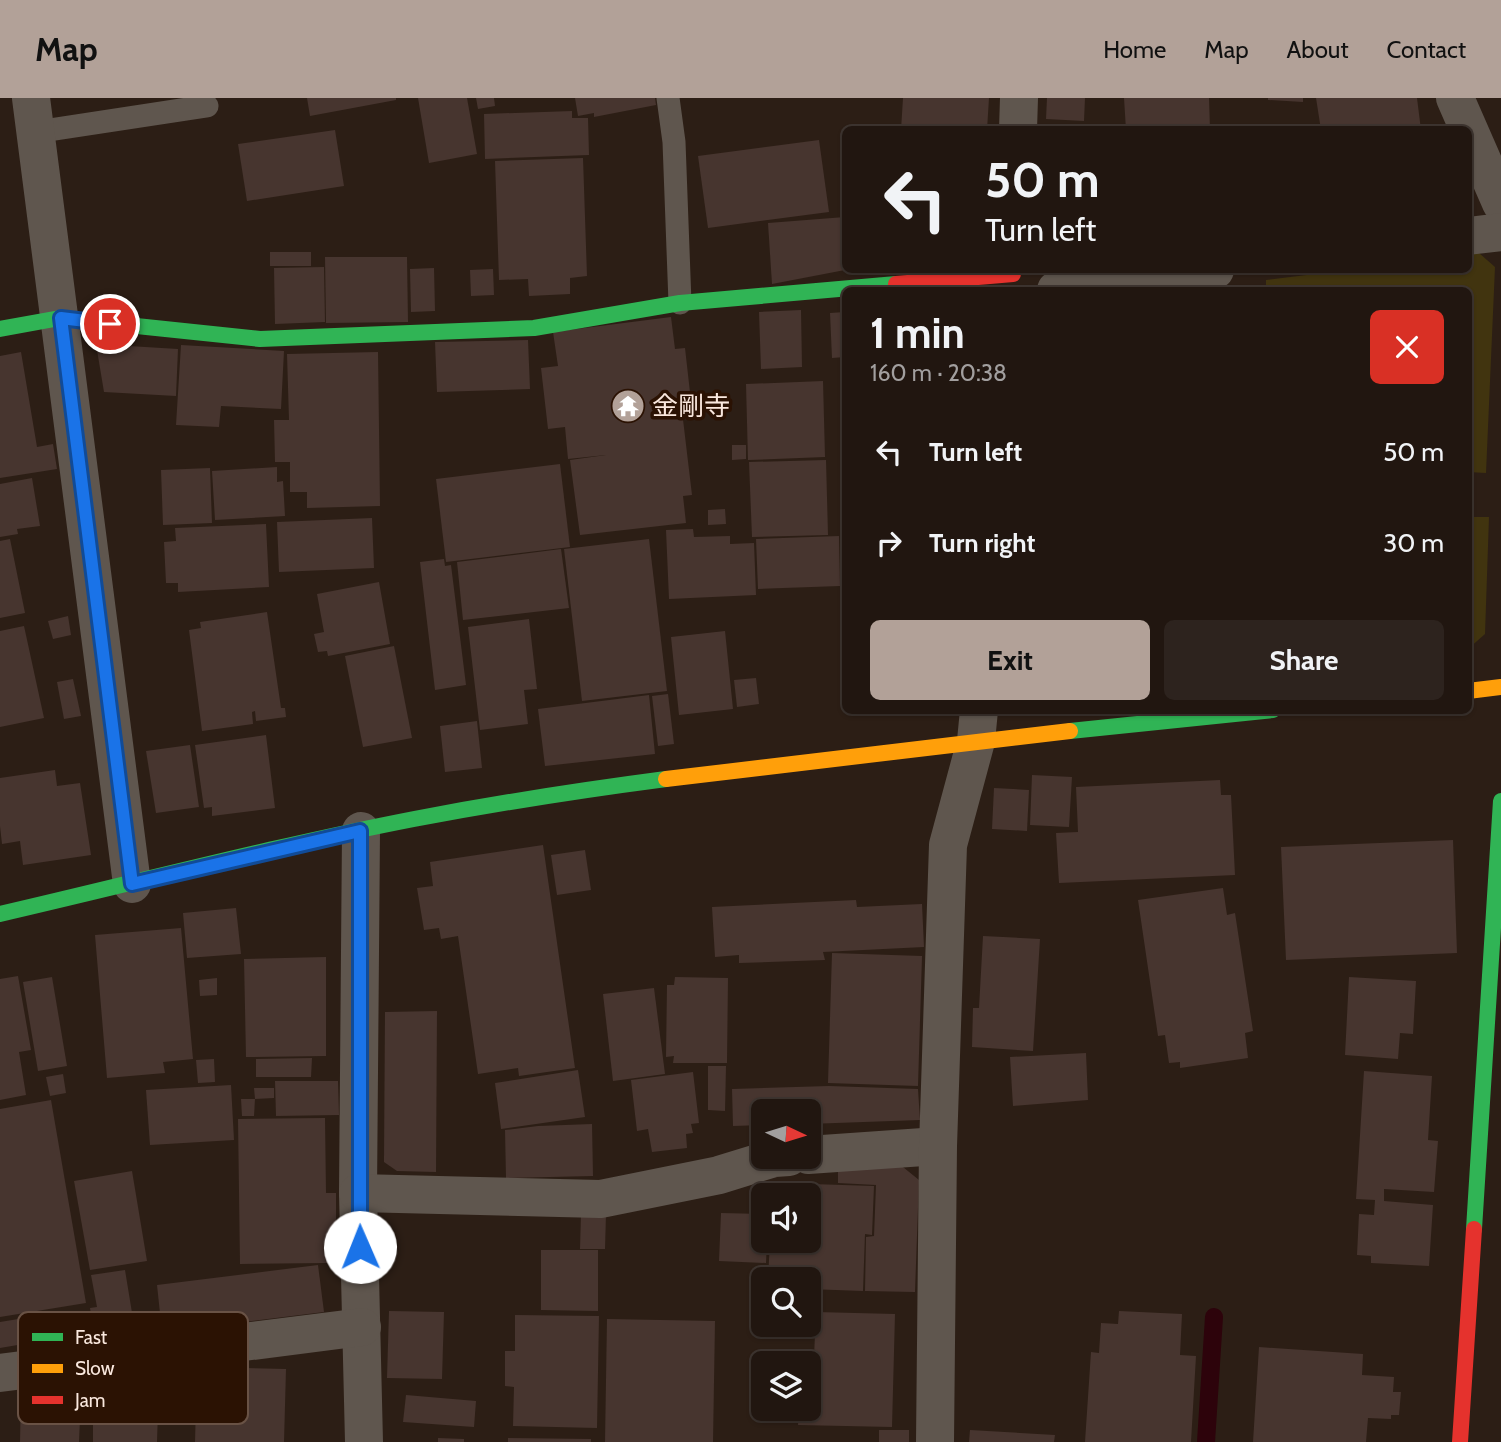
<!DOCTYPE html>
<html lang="en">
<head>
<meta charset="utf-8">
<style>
	:root { --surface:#211610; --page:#2d231e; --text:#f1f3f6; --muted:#a29f9f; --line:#3e3530; --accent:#b2a198 }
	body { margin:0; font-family:Cabin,"Noto Sans JP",sans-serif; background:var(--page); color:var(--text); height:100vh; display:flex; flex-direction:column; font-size:26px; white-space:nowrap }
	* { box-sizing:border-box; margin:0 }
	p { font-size:23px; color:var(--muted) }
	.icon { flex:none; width:38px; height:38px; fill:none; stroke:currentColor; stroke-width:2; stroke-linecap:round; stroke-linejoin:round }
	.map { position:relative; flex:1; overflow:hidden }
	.side { position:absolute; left:842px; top:189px; width:630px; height:427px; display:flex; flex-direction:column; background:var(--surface); border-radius:10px; box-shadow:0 2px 5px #0004,0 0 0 2px var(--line) }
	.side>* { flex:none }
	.guide { position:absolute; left:842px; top:28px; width:630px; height:147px; border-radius:10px; box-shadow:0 2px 5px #0004,0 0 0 2px var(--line); background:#211610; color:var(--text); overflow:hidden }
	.needle { width:46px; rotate:94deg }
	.controls { position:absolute; left:751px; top:1001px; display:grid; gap:14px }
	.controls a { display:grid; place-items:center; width:70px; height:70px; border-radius:10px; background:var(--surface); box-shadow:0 2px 5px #0004,0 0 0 2px var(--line); font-size:35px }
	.pin { position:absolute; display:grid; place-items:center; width:60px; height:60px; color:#fff; margin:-30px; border:4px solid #fff; border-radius:50%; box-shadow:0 2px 7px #0007 }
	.me { position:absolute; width:77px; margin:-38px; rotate:359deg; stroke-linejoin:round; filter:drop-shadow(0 0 5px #0008) }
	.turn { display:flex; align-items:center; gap:24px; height:147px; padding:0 28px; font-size:32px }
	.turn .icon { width:91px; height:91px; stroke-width:2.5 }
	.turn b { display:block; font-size:49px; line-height:60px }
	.round { display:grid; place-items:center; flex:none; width:74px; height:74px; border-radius:10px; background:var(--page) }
	.overview { display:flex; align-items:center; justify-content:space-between; height:119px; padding:0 28px }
	h1 { font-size:42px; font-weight:700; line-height:52px }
	.primary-button { display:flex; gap:14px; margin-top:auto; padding:14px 28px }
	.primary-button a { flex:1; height:80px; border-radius:10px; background:var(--accent); color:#111; font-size:28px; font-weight:700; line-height:80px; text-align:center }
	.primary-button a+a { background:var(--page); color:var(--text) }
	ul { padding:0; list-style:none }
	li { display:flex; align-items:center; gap:21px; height:91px; padding:0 28px }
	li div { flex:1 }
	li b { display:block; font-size:26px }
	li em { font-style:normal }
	header { display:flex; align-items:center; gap:42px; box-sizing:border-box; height:98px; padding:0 35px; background:var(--accent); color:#111 }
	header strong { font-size:33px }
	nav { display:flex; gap:38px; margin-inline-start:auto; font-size:24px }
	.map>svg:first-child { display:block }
</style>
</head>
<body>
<header>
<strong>Map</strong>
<nav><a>Home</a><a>Map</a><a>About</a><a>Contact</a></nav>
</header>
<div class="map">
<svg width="1501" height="1344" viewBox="0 0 1501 1344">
	<rect width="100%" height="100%" fill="#2c1e15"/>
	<g fill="#41340f">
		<polygon points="1479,155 1495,169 1486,375 1468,374 1468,192 1266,192 1266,182 1347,172 1468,172 1468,157"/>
		<polygon points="1468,419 1489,419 1485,536 1468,551"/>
	</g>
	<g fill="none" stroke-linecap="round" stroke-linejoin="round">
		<polyline stroke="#2d030b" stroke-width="18" points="1206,1344 1214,1219"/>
	</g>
	<g fill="#47352f">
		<polygon points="307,0 396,0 396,2 310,18"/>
		<polygon points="418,0 467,0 477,56 429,65"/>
		<polygon points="476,0 494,0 495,8 478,11"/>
		<polygon points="575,0 655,0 656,7 594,19 594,15 578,18"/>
		<polygon points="903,0 989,0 987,32 901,32"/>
		<polygon points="1047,0 1085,0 1084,23 1046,21"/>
		<polygon points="1124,0 1209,0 1210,32 1126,32"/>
		<polygon points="1268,0 1303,0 1303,4 1268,2"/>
		<polygon points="1316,0 1417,0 1421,32 1321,32"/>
		<polygon points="572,13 572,20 588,20 589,57 485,61 484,16"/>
		<polygon points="335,32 344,88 247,103 238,46"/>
		<polygon points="819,42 829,114 708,130 698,58"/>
		<polygon points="583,60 587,178 570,180 570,196 529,198 528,181 499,182 495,63"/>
		<polygon points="845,119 845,172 772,186 768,125"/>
		<rect x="270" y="154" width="41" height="14"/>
		<polygon points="325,159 407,159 408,224 326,225"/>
		<polygon points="324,169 325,224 275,226 274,170"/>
		<polygon points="434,170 435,213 411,214 410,171"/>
		<polygon points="493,171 494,197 471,198 470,172"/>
		<polygon points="801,212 802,269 761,271 759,214"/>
		<polygon points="845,214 845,259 832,260 830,215"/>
		<polygon points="671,219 675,251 685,250 692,312 682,313 692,397 683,398 686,425 580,437 570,362 606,357 568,361 565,329 548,331 541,270 558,268 553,234"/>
		<polygon points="528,242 530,291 437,294 435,244"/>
		<polygon points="96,246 178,251 176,298 104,294"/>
		<polygon points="181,247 284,253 281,311 221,308 219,329 176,327"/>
		<polygon points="21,254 37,349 53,346 57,371 0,380 0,258"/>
		<polygon points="378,254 380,408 307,410 307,394 290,394 290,364 275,364 274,322 289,322 287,256"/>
		<polygon points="823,283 825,359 748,362 746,286"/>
		<polygon points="732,347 746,347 746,361 732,362"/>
		<polygon points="826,362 828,437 752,439 749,364"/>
		<polygon points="560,366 570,449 446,464 436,381"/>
		<polygon points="277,369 277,384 283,383 285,418 215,422 212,373"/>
		<polygon points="210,370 212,425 163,427 161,372"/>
		<polygon points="32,380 40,428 17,431 18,436 0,439 0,386"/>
		<polygon points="725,411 726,426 708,427 708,412"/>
		<polygon points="372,420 374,470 279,474 277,424"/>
		<polygon points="266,426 269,489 178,494 178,485 166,485 164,444 176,443 175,430"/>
		<polygon points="693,431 694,439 730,438 730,446 754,445 756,497 669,501 666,432"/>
		<polygon points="839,438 840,488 758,491 756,441"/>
		<polygon points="10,441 25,515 0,520 0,443"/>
		<polygon points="649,441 667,593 582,603 564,451"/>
		<polygon points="561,451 569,510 463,522 457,464"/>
		<polygon points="444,461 445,468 451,467 466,587 435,592 420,464"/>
		<polygon points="379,484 390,546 328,558 327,553 318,554 314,536 324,534 317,496"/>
		<polygon points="267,514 281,610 285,610 286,619 256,623 255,613 252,614 253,626 202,633 189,532 201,530 200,524"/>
		<polygon points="68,518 71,537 53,541 48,523"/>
		<polygon points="529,521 537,591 524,592 528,626 480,632 468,529"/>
		<polygon points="24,528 44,620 0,629 0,533"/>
		<polygon points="725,533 733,611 679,617 671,539"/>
		<polygon points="394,548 412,640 363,649 345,558"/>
		<polygon points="756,580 759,606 737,609 734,582"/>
		<polygon points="73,581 81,618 64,621 57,584"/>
		<polygon points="668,596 674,646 658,648 652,598"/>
		<polygon points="649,597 655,656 545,668 538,611"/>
		<polygon points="477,623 482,670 445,674 440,628"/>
		<polygon points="266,637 275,710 212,718 212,709 204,710 195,647"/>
		<polygon points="190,647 199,709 156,715 146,653"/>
		<polygon points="55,672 57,688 80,685 91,757 23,767 20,743 2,746 0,728 0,680"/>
		<polygon points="1032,677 1072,679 1069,729 1030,727"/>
		<polygon points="1220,682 1221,697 1231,697 1235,777 1059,785 1056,735 1078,734 1076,689"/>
		<polygon points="994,690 1029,692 1027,733 992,731"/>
		<polygon points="1453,742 1457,855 1286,862 1281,749"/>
		<polygon points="543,747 575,970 519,978 518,970 478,976 458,838 441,841 439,830 424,832 417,790 433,788 430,764"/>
		<polygon points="585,752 591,792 557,797 551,757"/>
		<polygon points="1223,790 1227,817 1235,815 1253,933 1245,935 1248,960 1180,970 1180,964 1169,965 1165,937 1158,938 1138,802"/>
		<polygon points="856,802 857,809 922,806 924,849 823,854 825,862 739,865 739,857 715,859 712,809"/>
		<polygon points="236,810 241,856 187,860 183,815"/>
		<polygon points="181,830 193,961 163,964 165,975 107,980 95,837"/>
		<polygon points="983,838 1040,841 1033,953 972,949 973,910 979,910"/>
		<polygon points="832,855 922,858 918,988 828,985"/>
		<polygon points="326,859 326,958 246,959 244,861"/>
		<polygon points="18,878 31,952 19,954 26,997 0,1002 0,881"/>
		<polygon points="52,879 67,968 38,973 23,884"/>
		<polygon points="675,879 728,880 727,965 673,965 674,958 666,959 667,887 674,887"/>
		<polygon points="1349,879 1416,883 1413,936 1400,935 1398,961 1345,957"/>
		<polygon points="217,880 217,897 200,898 199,882"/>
		<polygon points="654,890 665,976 613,983 603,896"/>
		<polygon points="437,913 436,1074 397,1073 384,1064 385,914"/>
		<polygon points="1086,955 1088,1002 1013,1008 1010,959"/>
		<polygon points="312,960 311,979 256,979 256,961"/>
		<polygon points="214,961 215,984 198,985 196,962"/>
		<polygon points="708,968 726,968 725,1013 708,1012"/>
		<polygon points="578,972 585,1019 501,1031 495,985"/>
		<polygon points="1364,973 1432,978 1428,1042 1438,1043 1434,1094 1384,1091 1384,1103 1433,1107 1429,1168 1371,1165 1371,1158 1357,1157 1359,1116 1374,1117 1375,1102 1356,1101"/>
		<polygon points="693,974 699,1025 691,1026 693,1035 686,1036 687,1050 652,1054 648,1031 637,1033 631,982"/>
		<polygon points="63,976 66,995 50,998 46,979"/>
		<polygon points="275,983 338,983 339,1017 276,1018"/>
		<polygon points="231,987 234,1042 150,1047 146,992"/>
		<polygon points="829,988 918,991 920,1022 808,1026 808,1013 763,1013 763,1027 733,1028 732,991"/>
		<polygon points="254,990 274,990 274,1000 255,1001"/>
		<polygon points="241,1001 255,1001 254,1018 242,1018"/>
		<polygon points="51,1002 86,1205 0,1219 0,1011"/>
		<polygon points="325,1020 326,1095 336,1095 336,1132 327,1133 327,1165 240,1166 238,1021"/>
		<polygon points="592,1026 593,1078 506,1080 505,1032 538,1028"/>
		<polygon points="898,1065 919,1082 915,1194 865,1193 866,1139 874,1138 876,1087 838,1085 838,1072"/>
		<polygon points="132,1073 147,1163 90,1172 74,1083"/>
		<polygon points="780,1085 874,1088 872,1137 865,1136 863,1193 808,1191 808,1181 768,1181 770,1143 808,1143 808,1097 780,1097"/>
		<polygon points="721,1115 763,1116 763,1143 767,1143 766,1165 719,1163"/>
		<polygon points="581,1116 606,1116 605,1151 580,1151"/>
		<polygon points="541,1152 598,1152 598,1213 541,1212"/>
		<polygon points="318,1167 324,1214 162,1234 157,1187"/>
		<polygon points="125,1172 134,1227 94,1234 90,1210 97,1209 91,1177"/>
		<polygon points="389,1213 444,1214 442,1281 387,1280"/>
		<polygon points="1119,1213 1182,1216 1180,1257 1196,1258 1191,1344 1085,1344 1091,1254 1099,1255 1101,1225 1118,1226"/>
		<polygon points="816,1214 895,1216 892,1329 798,1327 799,1311 808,1311 808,1281 813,1281"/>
		<polygon points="49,1216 53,1241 0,1250 0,1224"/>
		<polygon points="515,1217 599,1218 597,1330 513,1328 514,1289 505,1288 505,1253 515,1253"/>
		<polygon points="607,1221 715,1223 713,1344 605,1344"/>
		<polygon points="1259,1249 1363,1256 1362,1277 1394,1279 1393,1294 1401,1294 1399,1317 1391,1317 1391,1321 1368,1320 1366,1344 1253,1344"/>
		<polygon points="197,1269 286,1271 284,1344 195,1344"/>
		<polygon points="87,1280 159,1282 157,1344 93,1344 93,1316 86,1317"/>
		<polygon points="21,1296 81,1297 79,1344 20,1344"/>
		<polygon points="406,1297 476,1303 474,1329 403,1324"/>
		<rect x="879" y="1332" width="30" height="12"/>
		<polygon points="970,1332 1055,1337 1054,1344 969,1344"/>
		<polygon points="438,1340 464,1341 464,1344 438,1344"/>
		<polygon points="508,1340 591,1341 591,1344 508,1344"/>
	</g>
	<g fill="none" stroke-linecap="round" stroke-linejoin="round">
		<g stroke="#5f564e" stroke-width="23">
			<polyline points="668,0 674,44 680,205"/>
			<polyline points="36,34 207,8"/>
		</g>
		<g stroke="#5f564e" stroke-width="38">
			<polyline points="31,0 132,786"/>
			<polyline points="1455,0 1501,105"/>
			<polyline points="1018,32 1019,0"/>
			<polyline points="1468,138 1501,134"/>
			<polyline points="1056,192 1215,172"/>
			<polyline points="361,733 358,1095 364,1344"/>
			<polyline points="808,1057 938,1048"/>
			<polyline points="358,1095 600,1101 719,1077 774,1060 789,1059"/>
			<polyline points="0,1275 362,1229"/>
			<polyline points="935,1344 938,1048 948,747 976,643 979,612"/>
		</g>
		<g stroke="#30b455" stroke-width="16">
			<polyline points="0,231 60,220 260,241 534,230 680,205 896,186"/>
			<polyline points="1070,633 1273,612"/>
			<path d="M0,816C138,784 275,748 414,721C498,705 582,692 666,681"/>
			<polyline points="1474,1131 1501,703"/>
		</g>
		<g stroke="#ff9f0a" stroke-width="16">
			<polyline points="1468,593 1501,589"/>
			<polyline points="666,681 1070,633"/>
		</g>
		<g stroke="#e5322d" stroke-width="16">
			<polyline points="896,186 1013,176 1013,172"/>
			<polyline points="1460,1344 1474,1131"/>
		</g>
	</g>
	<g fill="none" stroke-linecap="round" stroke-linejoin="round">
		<defs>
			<polyline id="route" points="110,226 61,220 132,786 360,733 360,1149"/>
		</defs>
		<use href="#route" stroke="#114b97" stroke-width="18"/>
		<use href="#route" stroke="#1a73e8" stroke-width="12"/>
	</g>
	<defs>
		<symbol id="temple-disc" viewBox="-11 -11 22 22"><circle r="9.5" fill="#b2a198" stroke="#2b1203"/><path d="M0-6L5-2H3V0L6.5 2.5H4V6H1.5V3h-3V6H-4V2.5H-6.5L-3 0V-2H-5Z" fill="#fff"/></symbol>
	</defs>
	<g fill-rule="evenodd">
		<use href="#temple-disc" x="609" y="289" width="38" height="38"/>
	</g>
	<g text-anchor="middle" stroke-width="7" stroke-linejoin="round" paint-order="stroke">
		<g font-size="26" fill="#fae8de" stroke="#2b1203" text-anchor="start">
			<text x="652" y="317">金剛寺</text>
		</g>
	</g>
	<rect x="18" y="1214" width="230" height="112" rx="10" fill="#2b1203" stroke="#695245" stroke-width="2"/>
	<rect x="32" y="1235" width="31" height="8" fill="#30b455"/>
	<rect x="32" y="1266" width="31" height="9" fill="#ff9f0a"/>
	<rect x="32" y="1298" width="31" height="8" fill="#e5322d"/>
	<g font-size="19" fill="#fae8de">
		<text x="75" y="1246">Fast</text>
		<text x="75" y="1277">Slow</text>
		<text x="75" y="1309">Jam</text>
	</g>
</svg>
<div class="controls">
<a><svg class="needle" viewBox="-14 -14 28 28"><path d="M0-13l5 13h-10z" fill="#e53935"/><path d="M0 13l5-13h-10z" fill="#a29f9f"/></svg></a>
<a><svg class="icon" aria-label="sound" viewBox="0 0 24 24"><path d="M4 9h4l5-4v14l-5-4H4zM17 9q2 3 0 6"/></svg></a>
<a><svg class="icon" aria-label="search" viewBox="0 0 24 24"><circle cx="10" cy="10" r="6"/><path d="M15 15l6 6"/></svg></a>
<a><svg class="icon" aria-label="layers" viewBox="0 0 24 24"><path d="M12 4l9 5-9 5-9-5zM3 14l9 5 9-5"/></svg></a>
</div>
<div class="pin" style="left:110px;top:226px;background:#d93025"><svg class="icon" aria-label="arrive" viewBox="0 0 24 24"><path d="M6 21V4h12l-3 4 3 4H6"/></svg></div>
<svg class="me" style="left:360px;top:1149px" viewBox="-20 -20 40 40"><circle r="19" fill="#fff"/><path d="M0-13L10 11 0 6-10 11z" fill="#1a73e8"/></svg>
<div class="guide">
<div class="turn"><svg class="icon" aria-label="left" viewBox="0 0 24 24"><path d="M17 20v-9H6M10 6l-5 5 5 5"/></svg><div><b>50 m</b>Turn left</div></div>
</div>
<section class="side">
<div class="overview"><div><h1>1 min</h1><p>160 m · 20:38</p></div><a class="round" style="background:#d93025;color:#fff"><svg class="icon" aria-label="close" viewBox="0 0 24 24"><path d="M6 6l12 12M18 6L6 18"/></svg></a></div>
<ul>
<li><svg class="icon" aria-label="left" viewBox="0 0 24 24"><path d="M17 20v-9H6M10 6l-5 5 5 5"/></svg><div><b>Turn left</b></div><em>50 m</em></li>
<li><svg class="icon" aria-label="right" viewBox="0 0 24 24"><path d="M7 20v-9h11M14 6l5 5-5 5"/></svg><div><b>Turn right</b></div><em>30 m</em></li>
</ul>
<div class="primary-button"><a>Exit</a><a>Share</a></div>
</section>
</div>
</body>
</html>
